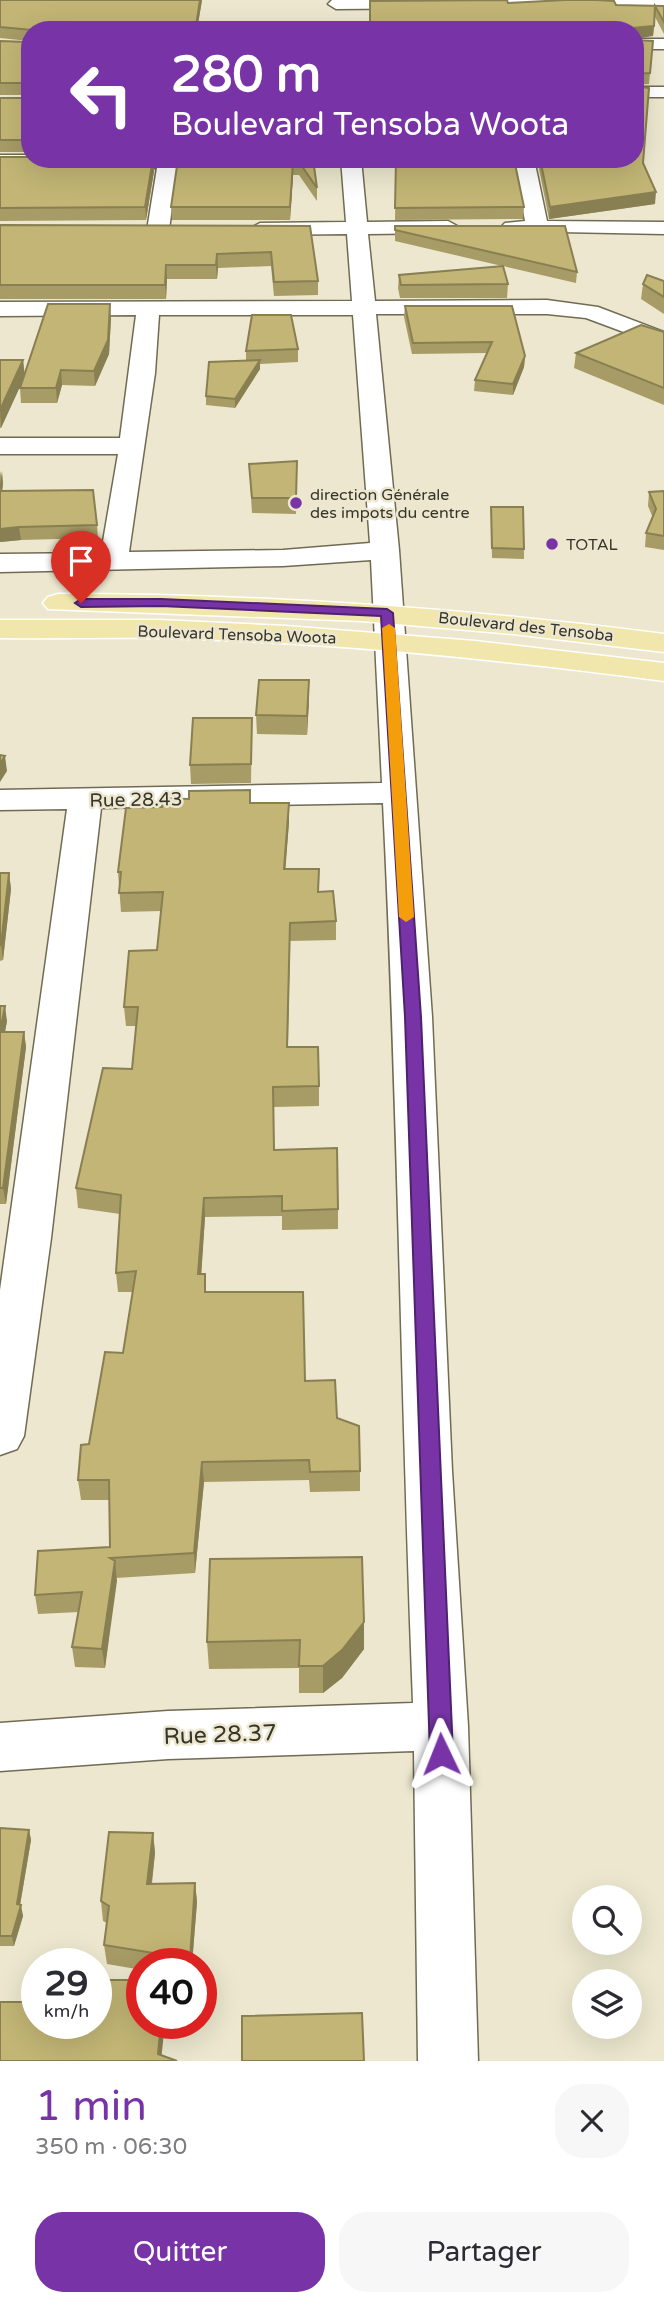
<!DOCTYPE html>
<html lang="fr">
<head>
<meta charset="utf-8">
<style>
	:root { --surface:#fff; --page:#f7f7f7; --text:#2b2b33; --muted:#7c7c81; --accent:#7834a7 }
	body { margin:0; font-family:"Varela Round",sans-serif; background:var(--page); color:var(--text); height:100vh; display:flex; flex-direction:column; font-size:26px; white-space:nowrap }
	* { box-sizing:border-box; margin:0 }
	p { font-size:23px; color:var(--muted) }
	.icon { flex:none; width:38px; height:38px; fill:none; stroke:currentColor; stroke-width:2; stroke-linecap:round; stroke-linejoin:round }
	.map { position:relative; height:2061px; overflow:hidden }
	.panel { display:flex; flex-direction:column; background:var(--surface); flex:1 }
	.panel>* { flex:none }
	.top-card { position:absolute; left:21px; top:21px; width:623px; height:147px; border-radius:28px; box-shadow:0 7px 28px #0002; background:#7834a7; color:#fff; overflow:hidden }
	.tools { position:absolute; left:572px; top:1885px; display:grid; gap:14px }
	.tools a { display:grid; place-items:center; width:70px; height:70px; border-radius:50%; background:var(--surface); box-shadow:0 7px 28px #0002; font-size:35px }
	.speed { position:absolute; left:21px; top:1948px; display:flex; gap:14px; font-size:35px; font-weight:700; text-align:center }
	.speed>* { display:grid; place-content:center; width:91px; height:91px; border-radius:50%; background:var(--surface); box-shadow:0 7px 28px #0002; line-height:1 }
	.speed small { font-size:18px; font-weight:400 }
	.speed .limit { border:10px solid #d22; background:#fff; color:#111 }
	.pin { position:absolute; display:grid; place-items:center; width:60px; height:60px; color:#fff; margin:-72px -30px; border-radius:50% 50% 50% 0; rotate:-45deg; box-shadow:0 0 7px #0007 }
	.pin .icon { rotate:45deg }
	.me { position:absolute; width:77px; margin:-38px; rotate:358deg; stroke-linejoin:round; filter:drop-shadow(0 0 5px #0008) }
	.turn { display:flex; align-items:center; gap:24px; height:147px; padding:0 35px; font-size:32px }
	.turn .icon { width:91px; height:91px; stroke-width:2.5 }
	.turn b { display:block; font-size:49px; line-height:60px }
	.round { display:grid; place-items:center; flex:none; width:74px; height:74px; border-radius:28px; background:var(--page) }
	.head { display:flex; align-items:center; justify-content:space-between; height:119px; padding:0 35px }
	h1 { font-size:42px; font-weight:600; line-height:52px; color:var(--accent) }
	.action { display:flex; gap:14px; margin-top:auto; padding:14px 35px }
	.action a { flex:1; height:80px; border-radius:28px; background:var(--accent); color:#fff; font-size:28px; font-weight:600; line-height:80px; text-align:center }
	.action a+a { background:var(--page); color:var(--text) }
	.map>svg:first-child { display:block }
</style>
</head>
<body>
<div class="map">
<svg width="664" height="2061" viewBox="0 0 664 2061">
	<rect width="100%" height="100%" fill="#ece7ce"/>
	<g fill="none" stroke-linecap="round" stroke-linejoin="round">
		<defs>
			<g id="minor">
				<polygon points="664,0 664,6 336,9 328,4 332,0"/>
				<rect x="635" y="39" width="29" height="10"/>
				<rect x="635" y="87" width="29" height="10"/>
				<polygon points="0,155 30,155 30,159 178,159 169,230 158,236 147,230 157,168 0,167"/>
				<path d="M341,159H361L367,222L448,221L459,227L448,233L368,234L375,301L547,300L598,307L664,332V347L586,318L547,314H376L399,550L432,1017L452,1471L468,1726L478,2061H418L414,1751L168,1759L0,1771V1723L168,1711L413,1703C401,1403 398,1103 383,803L101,808L51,1238L24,1436L17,1449L0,1455V1290L67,809L0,810V790L382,783L371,560L283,566L0,572V554L101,553L118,454H0V438H120L136,315L0,316V302L352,301L347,234L260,235L249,229L260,223L346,222ZM159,315H353L370,543L283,550L129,552L155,373Z"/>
				<polygon points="514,159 534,159 547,221 664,222 664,234 505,231 501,227 505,223 525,221"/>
			</g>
			<g id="major">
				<path d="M58,594C261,594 462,608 664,634V652L513,634L362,621L48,609L43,603L48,597Z"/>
				<path d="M0,620H160L286,626L475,641L664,663V681C497,659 328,642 160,638C107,637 53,639 0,638Z"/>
			</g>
		</defs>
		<use href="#minor" stroke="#706b54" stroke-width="3"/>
		<use href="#major" stroke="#fff" stroke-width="3"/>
		<use href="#minor" fill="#fff" fill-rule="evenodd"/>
		<use href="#major" fill="#f1e6ab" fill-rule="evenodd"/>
	</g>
	<g fill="#a79c65">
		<polygon points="0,0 202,0 197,30 30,30 30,95 0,95 0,41 29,42 29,41 0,38"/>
		<polygon points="508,3 664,6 664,34 655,17 653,36"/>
		<polygon points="635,40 653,41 649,84 635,85"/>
		<rect x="0" y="98" width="30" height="54"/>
		<polygon points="0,157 153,159 154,171 146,220 0,221"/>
		<polygon points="178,159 313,159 317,188 317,201 299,175 293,175 290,220 172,220 171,207"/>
		<polygon points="413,159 514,159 524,207 523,219 395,220 396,161 413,161"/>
		<polygon points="537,159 635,159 643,163 655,204 549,219"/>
		<polygon points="0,225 310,226 318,281 318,295 274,296 271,266 218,268 217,279 167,279 166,299 0,299"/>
		<polygon points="395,226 577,272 576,283 503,266 508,284 507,298 400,298 398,288 399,275 502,266 395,241"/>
		<polygon points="664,281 664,314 641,299 643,284"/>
		<polygon points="405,306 525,356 524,367 513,395 474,391 475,380 487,353 412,354 404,317"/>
		<polygon points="111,318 109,354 95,386 62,385 57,403 21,403 20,388 20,386 1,428 0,428 0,360 23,360 24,374"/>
		<polygon points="664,332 664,405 574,368 576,353"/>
		<polygon points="298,349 298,362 260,364 260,369 235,408 206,405 206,396 246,361 246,351"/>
		<polygon points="297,461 296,514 252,513 249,464"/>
		<polygon points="0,471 3,483 2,491 97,525 98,538 21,540 0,542"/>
		<polygon points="664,491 664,550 645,547 646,533 653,518 648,506 649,492"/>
		<polygon points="491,507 524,549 524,559 492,558"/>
		<polygon points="309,699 307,735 257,734 256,715"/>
		<polygon points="252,718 251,783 191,784 190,765"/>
		<polygon points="250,790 251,803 289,822 285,869 319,892 336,921 336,940 290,941 288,1047 319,1086 319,1106 274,1107 274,1150 338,1209 338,1229 282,1230 282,1216 205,1217 201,1274 205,1274 206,1292 305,1381 337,1418 360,1471 360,1491 310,1492 309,1480 204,1482 195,1573 116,1578 105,1668 75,1667 72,1647 79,1612 38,1614 35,1595 110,1547 110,1500 81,1500 78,1480 89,1444 123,1353 133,1292 118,1292 116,1273 120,1214 78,1208 76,1188 132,1069 137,1026 126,1026 124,1007 157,950 161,911 121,912 118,872 162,807 189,799"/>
		<polygon points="0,873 9,873 11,889 3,960 0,961"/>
		<polygon points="0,1006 7,1021 5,1032 24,1032 26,1047 6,1204 0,1204"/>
		<polygon points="210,1559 364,1649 342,1678 323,1693 299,1693 299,1668 209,1669 207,1642"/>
		<polygon points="0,1828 29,1830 31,1840 20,1905 23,1916 14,1946 0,1946"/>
		<polygon points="153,1833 155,1853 152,1884 195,1883 197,1902 192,1964 142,1964 142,1970 107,1964 104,1945 107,1923 103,1921 101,1901"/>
	</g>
	<g fill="#887f52">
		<polygon points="200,0 202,0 197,30 196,30"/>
		<polygon points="654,26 653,36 635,39 635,30 633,30 633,28"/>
		<polygon points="153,159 154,171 146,220 145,207"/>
		<polygon points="293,162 293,175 290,220 290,207"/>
		<polygon points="656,192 655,204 549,219 550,207"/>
		<polygon points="217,254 218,268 217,279 216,265"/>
		<polygon points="166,265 167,279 166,299 165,285"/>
		<polygon points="110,304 111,318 109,354 95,386 94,371"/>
		<polygon points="525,356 524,367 513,395 513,384"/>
		<polygon points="23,360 25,376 1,428 0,410"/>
		<polygon points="260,360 260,369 235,408 235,399"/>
		<polygon points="61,370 62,385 57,403 56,388"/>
		<polygon points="2,471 3,483 1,503 0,485"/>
		<polygon points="19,527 21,540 0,542 0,529"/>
		<polygon points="309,680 309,699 307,735 307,716"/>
		<polygon points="5,756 7,771 0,782 0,764"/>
		<polygon points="289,803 289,822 284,888 284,869"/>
		<polygon points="9,873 11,889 3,960 1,945"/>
		<polygon points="290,923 290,941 287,1067 287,1047"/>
		<polygon points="5,1006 7,1021 2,1048 0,1032"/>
		<polygon points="24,1032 26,1047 6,1204 3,1188"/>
		<polygon points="204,1198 205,1217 200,1294 198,1274"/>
		<polygon points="202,1462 204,1482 195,1573 194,1553"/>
		<polygon points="115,1561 117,1581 105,1668 102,1649"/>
		<polygon points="364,1622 364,1649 342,1678 323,1693 323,1666"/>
		<polygon points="29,1830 31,1840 19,1911 21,1905 23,1916 14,1946 12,1936"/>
		<polygon points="153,1833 155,1853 149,1904 147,1884"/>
		<polygon points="195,1883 197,1902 192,1964 190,1964"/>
		<polygon points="161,2023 165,2023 161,2061 158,2054"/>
	</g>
	<g fill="#c2b575" stroke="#887f52" stroke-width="2">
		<polygon points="0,0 200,0 196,26 131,24 129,30 32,30 0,27"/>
		<polygon points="507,0 508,3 565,0 596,0 614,1 616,5 664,6 664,22 655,6 654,26 633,28 633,30 370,30 370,1"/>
		<polygon points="30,38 30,83 0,83 0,41 29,42"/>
		<polygon points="635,40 653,41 650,73 635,74"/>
		<polygon points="635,86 649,88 643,163 656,192 550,207 540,159 635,159"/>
		<polygon points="0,98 30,98 30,141 29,140 0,140"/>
		<polygon points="0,157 30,157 30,159 153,159 145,207 0,208"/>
		<polygon points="178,159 313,159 317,188 299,162 293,162 290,207 171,207"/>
		<polygon points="416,159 514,159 524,207 395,208 396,161 417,161"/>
		<polygon points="0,225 310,226 318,281 274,282 271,252 217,254 216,265 166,265 165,285 0,285"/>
		<polygon points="395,226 565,226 577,272 395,230"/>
		<polygon points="503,266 508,284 401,285 399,275"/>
		<polygon points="647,275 664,281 664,297 643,284"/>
		<polygon points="48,304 110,304 108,340 94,371 61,370 56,388 20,388"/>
		<polygon points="405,306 512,306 525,356 513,384 475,380 492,342 413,343"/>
		<polygon points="252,315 291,315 298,349 246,351"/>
		<polygon points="641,325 664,332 664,388 576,353"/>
		<polygon points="0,360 23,360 0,410"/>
		<polygon points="260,360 235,399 206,396 209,362"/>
		<polygon points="297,461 296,498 252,498 249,464"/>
		<polygon points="93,490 97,525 19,527 0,529 0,491"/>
		<polygon points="664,491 664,536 646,533 656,509 649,492"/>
		<polygon points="491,507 523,507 524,549 492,548"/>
		<polygon points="259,680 309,680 307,716 256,715"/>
		<polygon points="193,718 252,718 251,764 190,765"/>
		<polygon points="0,755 5,756 0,764"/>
		<polygon points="250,790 250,803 289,803 284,869 319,869 318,892 333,891 336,921 290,923 287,1047 318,1047 319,1086 273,1087 274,1150 337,1148 338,1209 282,1211 282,1196 204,1198 198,1274 205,1274 205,1292 303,1292 305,1381 335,1380 337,1418 359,1426 360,1471 310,1472 309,1460 202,1462 194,1553 110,1558 115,1561 102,1649 72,1647 82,1592 35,1595 38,1551 110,1547 109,1480 78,1480 81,1445 89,1444 105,1352 123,1353 136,1271 116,1273 121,1195 76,1188 103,1068 132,1069 138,1007 124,1007 129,951 157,950 163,892 119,893 121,872 118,872 126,808 162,807 163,798 189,799 189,791"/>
		<polygon points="0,873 9,873 1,945 0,945"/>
		<polygon points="0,1006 5,1006 0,1032 24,1032 3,1188 0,1188"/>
		<polygon points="362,1557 364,1622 342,1650 323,1666 299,1666 300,1640 207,1642 210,1559"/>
		<polygon points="0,1828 29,1830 17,1904 21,1905 12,1936 0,1936"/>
		<polygon points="109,1832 153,1833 147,1884 195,1883 190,1959 104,1945 109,1906 101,1901"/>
		<polygon points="100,1980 142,1980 142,2023 161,2023 158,2054 177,2061 0,2061 0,2002 37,2002 37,2023 96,2023 96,2002"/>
		<polygon points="362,2013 364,2061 242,2061 242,2016"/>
	</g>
	<polygon fill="#7834a7" stroke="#4e226d" stroke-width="2" points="161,599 387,609 393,613 421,1017 453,1754 449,1761 441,1764 433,1761 430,1754 405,1017 381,616 161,606 81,607 75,603 81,599"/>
	<polygon fill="#f59e0b" points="389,624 395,628 414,917 406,922 399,917 382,628"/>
	<g fill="#7834a7" stroke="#ece7ce" stroke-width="2.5">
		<circle cx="296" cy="503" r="7"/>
		<circle cx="552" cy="544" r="7"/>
	</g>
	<g text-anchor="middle" stroke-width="5" stroke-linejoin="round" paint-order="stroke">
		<g font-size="16" fill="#36352b" stroke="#ece7ce" text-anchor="start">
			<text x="310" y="500">direction Générale<tspan x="310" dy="18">des impots du centre</tspan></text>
			<text x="566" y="550">TOTAL</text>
		</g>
		<g font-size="16" fill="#36352b" stroke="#ece7ce">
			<text transform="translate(526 626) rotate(6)" y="6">Boulevard des Tensoba</text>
			<text transform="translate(237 634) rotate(2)" y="6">Boulevard Tensoba Woota</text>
		</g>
		<g font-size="19" fill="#36352b" stroke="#ece7ce">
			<text transform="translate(136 799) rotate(-1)" y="7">Rue 28.43</text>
		</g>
		<g font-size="23" fill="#36352b" stroke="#ece7ce">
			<text transform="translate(220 1734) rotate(-2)" y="8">Rue 28.37</text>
		</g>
	</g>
</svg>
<div class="tools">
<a><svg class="icon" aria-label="search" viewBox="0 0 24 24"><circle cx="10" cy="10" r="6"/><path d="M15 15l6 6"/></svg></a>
<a><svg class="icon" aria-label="layers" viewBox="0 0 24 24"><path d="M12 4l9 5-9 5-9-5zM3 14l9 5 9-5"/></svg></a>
</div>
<div class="speed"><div>29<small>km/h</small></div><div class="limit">40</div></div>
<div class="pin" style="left:81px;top:603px;background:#d93025"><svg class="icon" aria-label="arrive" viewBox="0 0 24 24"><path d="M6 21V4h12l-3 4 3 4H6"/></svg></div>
<svg class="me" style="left:441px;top:1754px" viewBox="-20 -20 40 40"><path d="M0-17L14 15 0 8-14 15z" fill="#7834a7" stroke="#fff" stroke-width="4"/></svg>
<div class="top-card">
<div class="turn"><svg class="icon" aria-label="left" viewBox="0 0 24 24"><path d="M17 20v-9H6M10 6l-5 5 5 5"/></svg><div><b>280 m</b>Boulevard Tensoba Woota</div></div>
</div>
</div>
<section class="panel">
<div class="head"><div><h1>1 min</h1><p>350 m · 06:30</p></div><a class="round"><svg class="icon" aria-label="close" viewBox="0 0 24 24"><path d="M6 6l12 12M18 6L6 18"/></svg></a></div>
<div class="action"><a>Quitter</a><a>Partager</a></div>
</section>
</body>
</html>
